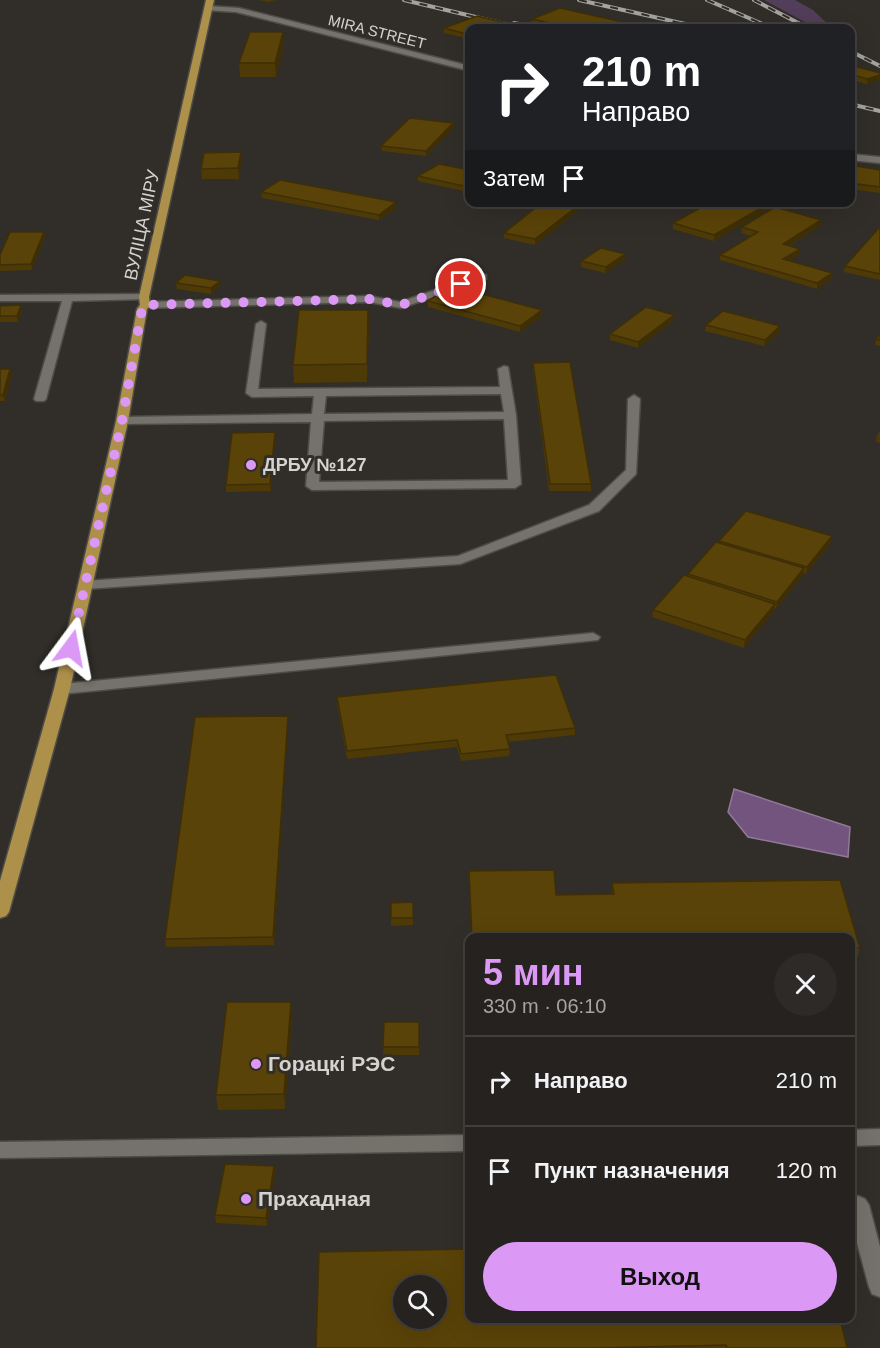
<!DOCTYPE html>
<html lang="ru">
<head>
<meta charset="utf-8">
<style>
	:root { --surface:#25221f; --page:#2d2a28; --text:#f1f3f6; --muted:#a3a4a4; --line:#423f3d; --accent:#db99f5 }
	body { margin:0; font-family:Helvetica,sans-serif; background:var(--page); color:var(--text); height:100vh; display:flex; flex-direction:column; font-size:22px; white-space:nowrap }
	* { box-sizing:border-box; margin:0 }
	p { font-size:20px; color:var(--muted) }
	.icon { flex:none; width:33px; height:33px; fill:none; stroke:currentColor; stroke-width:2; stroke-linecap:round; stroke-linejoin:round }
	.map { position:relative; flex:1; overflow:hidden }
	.side { position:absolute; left:465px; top:933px; width:390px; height:390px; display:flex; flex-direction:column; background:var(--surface); border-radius:12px; box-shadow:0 6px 24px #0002,0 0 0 2px var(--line) }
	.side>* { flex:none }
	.hud { position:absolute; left:465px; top:24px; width:390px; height:183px; border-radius:12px; box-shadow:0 6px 24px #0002,0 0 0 2px var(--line); background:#202124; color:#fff; overflow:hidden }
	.controls { position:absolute; left:393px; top:1275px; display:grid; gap:12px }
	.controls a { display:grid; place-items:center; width:54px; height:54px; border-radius:50%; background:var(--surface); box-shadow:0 6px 24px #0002,0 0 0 2px var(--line); font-size:30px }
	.pin { position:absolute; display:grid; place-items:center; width:51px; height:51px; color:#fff; margin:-26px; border:3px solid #fff; border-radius:50%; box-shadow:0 2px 6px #0007 }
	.me { position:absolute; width:66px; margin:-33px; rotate:13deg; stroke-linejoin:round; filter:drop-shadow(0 0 4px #0008) }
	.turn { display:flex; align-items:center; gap:21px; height:126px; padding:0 18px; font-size:27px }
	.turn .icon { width:78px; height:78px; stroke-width:2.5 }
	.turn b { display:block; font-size:42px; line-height:51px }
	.then { display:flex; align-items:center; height:57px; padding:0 18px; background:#0003; gap:12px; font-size:22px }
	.round { display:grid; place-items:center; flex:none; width:63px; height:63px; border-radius:32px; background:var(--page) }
	.head { display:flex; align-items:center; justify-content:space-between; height:102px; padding:0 18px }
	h1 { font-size:36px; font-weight:800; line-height:45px; color:var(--accent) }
	.button { display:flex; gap:12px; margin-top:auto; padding:12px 18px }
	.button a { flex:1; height:69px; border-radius:36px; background:var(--accent); color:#111; font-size:24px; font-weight:800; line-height:69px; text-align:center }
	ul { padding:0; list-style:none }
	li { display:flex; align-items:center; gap:18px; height:90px; padding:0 18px; border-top:2px solid var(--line) }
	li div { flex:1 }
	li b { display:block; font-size:22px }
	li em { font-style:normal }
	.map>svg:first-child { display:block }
</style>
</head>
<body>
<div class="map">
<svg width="880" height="1348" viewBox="0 0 880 1348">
	<rect width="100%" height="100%" fill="#312e29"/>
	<polygon fill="#523d5b" points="764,0 795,0 813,10 832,28 816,28"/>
	<polygon fill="#73547f" stroke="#907a97" stroke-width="1.5" points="734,789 850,827 848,857 748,837 728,812"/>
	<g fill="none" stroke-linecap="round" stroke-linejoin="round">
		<defs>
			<g id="minor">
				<polygon points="208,6 239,8 470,66 470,71 236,12 205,10"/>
				<polygon points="850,154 880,157 880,163 850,160"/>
				<polygon points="482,274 486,275 486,279 401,308 369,302 145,308 140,305 145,302 369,296 400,302"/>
				<polygon points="144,294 148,295 148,299 72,301 46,399 44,401 36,401 34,399 62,301 0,301 0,295"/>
				<path d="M261,321L266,324L258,389L500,387L498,369L504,366L508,367L516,415L521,484L515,488L312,490L306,486L311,422L118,424L116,421L122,417L312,414L314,396L252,397L246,393L256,324ZM501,394L504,412L324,414L326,396ZM504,419L508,480L319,482L324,421Z"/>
				<polygon points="634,395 640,399 636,474 599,511 460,564 85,589 78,585 85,581 458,556 589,505 626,470 628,399"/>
				<polygon points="593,633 600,637 598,640 62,694 54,689 62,684"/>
				<polygon points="880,1129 880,1145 850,1146 850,1130"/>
				<polygon points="470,1135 470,1151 0,1158 0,1142"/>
				<polygon points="858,1196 865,1199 869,1205 880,1247 880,1297 872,1294 869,1287 850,1217 850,1199"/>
			</g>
			<polygon id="major" points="206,0 214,0 149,297 150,305 147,309 128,421 70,689 9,912 6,916 0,918 0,881 54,689 116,421 137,309 140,305 139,297"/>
		</defs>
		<use href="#minor" stroke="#4e4c46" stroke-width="3"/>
		<use href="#major" stroke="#4e4c46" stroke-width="3"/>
		<use href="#minor" fill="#75726c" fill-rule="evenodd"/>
		<use href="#major" fill="#ad904a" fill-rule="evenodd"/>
		<defs>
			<g id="rail">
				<polyline points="404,0 522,28"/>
				<polyline points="579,0 703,28"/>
				<polyline points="707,0 772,28"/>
				<polyline points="754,0 808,28"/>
				<polyline points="514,23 538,28"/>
				<polyline points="850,51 880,66"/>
				<polyline points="850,104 880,111"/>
			</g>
		</defs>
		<use href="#rail" stroke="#a5a39f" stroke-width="4"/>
		<use href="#rail" stroke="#312e29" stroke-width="2" stroke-dasharray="8" stroke-linecap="butt"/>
	</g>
	<g fill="#4d3a07">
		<polygon points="258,0 276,0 268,2"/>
		<polygon points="532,19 649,28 553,28 531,23"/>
		<polygon points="444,28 470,28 470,39 444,33"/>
		<polygon points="284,46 276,77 240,77 239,63"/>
		<polygon points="850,65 880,73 880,79 867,84 850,80"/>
		<polygon points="453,123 453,128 426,156 382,151 381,146"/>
		<polygon points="241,152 241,163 239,179 202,179 201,169"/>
		<polygon points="850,165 880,170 880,193 850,189"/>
		<polygon points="470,170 468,192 418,181 418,176"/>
		<polygon points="261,192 396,208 379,220 262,198"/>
		<polygon points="610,202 647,202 634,209"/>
		<polygon points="780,202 714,241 673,229 673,223"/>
		<polygon points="579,210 535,245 504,238 504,233"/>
		<polygon points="821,220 821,225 789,246 799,255 789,261 832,273 831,279 817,289 720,260 720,255 751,236 741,233 742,227"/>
		<polygon points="880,227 880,280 844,272 845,266"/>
		<polygon points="44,232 45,237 32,270 0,271 0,255"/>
		<polygon points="625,254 625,260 605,273 581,267 581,261"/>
		<polygon points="176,283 220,286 211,294 177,289"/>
		<polygon points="428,301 542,316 520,332 428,307"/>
		<polygon points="0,306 22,311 18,322 0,322"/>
		<polygon points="674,315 673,321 638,348 610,340 610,334"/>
		<polygon points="706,325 780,326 780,332 764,346 705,331"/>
		<polygon points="369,327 367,382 294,383 293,365"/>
		<polygon points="880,334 880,346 875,345 876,339"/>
		<polygon points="533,363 591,484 591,491 549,491 533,369"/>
		<polygon points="0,369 12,375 5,401 0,401"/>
		<polygon points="880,431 880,443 876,442 877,435"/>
		<polygon points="275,432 275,439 271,491 226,492 226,485"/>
		<polygon points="719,541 831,543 806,574 803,573 803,575 776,609 774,608 774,611 744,648 652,617 653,610 688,576 688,574 719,543"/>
		<polygon points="337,697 575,728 575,735 508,742 510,749 509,756 461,761 457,747 347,759 337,704"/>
		<polygon points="288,716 288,723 274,945 166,947 165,939"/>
		<polygon points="554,870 556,895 612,894 612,883 840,880 860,948 858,956 850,956 850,938 472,938 469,871"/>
		<polygon points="413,902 413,925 391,926 391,903"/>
		<polygon points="292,1017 285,1109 218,1110 216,1095"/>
		<polygon points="384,1022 419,1022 419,1055 383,1055"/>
		<polygon points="274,1166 275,1174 267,1226 216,1223 215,1215"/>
		<polygon points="319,1252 847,1348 316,1348"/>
	</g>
	<g fill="#3f2f06">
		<polygon points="283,32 284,46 276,77 275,63"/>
		<polygon points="880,75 880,79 867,84 867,79"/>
		<polygon points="453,123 453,128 426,156 426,151"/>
		<polygon points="241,152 241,163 239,179 238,168"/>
		<polygon points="396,202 396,208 379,220 379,215"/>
		<polygon points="636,202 647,202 634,209 634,204"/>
		<polygon points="771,202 780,202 714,241 714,235"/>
		<polygon points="580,204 579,210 535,245 535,239"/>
		<polygon points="821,220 821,225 782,250 783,244"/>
		<polygon points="44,232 45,237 32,270 31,264"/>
		<polygon points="800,249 799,255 783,265 783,259"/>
		<polygon points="625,254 625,260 605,273 606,267"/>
		<polygon points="832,273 831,279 817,289 817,283"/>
		<polygon points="220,281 220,286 211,294 211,288"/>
		<polygon points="21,305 22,311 18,322 17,316"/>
		<polygon points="368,310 369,327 367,382 367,364"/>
		<polygon points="542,310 542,316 520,332 520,326"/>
		<polygon points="674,315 673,321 638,348 638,342"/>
		<polygon points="780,326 780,332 764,346 765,340"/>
		<polygon points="10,369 12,375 5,401 3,395"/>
		<polygon points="275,432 275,439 271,491 270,484"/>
		<polygon points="832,536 831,543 806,574 807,567"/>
		<polygon points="804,568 803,575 776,609 777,602"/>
		<polygon points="775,604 774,611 744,648 745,640"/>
		<polygon points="288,716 288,723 274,945 273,937"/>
		<polygon points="291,1002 292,1017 285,1109 284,1094"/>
		<polygon points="274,1166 275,1174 267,1226 266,1218"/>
	</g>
	<g fill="#5a4308" stroke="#3f2f06" stroke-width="1.5" fill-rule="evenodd">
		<polygon points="560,8 649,28 573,28 532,19"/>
		<polygon points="477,16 529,28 470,28 470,35 444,28"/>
		<polygon points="250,32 283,32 275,63 239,63"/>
		<polygon points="850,65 880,73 880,75 867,79 850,74"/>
		<polygon points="410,118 453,123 426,151 381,146"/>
		<polygon points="241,152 238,168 201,169 204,153"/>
		<polygon points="439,164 470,170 470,186 468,187 418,176"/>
		<polygon points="850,165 880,170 880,187 850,183"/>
		<polygon points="280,180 396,202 379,215 261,192"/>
		<polygon points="543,202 572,202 580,204 535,239 504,233"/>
		<polygon points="711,202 771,202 714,235 673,223"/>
		<polygon points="775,207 821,220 783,244 800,249 783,259 832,273 817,283 720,255 758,232 742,227"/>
		<polygon points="880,227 880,274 845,266"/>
		<polygon points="10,232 44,232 31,264 0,265 0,255"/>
		<polygon points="601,248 625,254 606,267 581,261"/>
		<polygon points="185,275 220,281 211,288 176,283"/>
		<polygon points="451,286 542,310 520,326 428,301"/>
		<polygon points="21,305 17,316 0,316 0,306"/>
		<polygon points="646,307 674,315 638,342 610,334"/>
		<polygon points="299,310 368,310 367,364 293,365"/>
		<polygon points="723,311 780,326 765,340 706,325"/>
		<polygon points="880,334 880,340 876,339"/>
		<polygon points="570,362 591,484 550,484 533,363"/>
		<polygon points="0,369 10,369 3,395 0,395"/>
		<polygon points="275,432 270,484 226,485 232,433"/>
		<polygon points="746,511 832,536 807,567 719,541"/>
		<polygon points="716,542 804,568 777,602 688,574"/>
		<polygon points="684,575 775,604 745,640 653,610"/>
		<polygon points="556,675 575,728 506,735 510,749 461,754 457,740 347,751 337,697"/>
		<polygon points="288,716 273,937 165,939 195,717"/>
		<polygon points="554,870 556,895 614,894 612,883 840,880 860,948 850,948 850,938 472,938 469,871"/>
		<polygon points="413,902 413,918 391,918 391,903"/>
		<polygon points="227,1002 291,1002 284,1094 216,1095"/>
		<polygon points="384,1022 419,1022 419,1047 383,1047"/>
		<polygon points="225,1164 274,1166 266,1218 215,1215"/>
		<path d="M470,1249V1318H840L847,1348H727L726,1345L598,1348H316L319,1252ZM404,1286H436V1318H404Z"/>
	</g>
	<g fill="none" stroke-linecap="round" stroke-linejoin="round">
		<polyline stroke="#db99f5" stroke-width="10" stroke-dasharray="0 18" points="71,648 122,421 142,309 145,305 369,299 401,305 461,284"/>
	</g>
	<g fill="#db99f5" stroke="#312e29" stroke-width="2">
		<circle cx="251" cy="465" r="6"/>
		<circle cx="256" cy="1064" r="6"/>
		<circle cx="246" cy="1199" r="6"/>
	</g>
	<g text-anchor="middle" stroke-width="6" stroke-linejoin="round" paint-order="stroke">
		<g font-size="15" fill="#d5d3cf" stroke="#312e29">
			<text transform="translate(377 32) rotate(14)" y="5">MIRA STREET</text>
		</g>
		<g font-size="18" fill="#d5d3cf" stroke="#312e29">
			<text transform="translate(142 225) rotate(-78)" y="6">ВУЛІЦА МІРУ</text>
		</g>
		<g font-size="18" font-weight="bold" fill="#d5d3cf" stroke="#312e29" text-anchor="start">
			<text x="263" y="471">ДРБУ №127</text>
		</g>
		<g font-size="21" font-weight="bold" fill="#d5d3cf" stroke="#312e29" text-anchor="start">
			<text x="268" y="1071">Горацкі РЭС</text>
			<text x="258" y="1206">Прахадная</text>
		</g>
	</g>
</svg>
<div class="controls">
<a><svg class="icon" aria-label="search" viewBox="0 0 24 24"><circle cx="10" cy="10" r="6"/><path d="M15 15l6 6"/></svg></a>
</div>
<div class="pin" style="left:461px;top:284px;background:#d93025"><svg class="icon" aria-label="arrive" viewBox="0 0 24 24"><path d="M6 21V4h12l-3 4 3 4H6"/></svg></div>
<svg class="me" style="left:71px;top:648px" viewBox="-20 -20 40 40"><path d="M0-17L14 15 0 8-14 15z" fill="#db99f5" stroke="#fff" stroke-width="4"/></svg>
<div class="hud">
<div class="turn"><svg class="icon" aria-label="right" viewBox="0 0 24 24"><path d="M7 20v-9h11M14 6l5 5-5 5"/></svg><div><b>210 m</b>Направо</div></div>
<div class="then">Затем<svg class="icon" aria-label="arrive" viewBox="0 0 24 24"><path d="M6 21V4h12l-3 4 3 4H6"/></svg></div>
</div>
<section class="side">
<div class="head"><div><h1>5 мин</h1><p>330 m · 06:10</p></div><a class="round"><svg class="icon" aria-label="close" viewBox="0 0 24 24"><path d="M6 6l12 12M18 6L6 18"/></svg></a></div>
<ul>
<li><svg class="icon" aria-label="right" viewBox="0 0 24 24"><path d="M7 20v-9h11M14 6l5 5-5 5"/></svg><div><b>Направо</b></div><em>210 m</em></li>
<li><svg class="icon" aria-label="arrive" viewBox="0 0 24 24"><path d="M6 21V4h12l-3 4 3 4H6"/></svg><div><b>Пункт назначения</b></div><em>120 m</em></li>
</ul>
<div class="button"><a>Выход</a></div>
</section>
</div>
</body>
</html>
